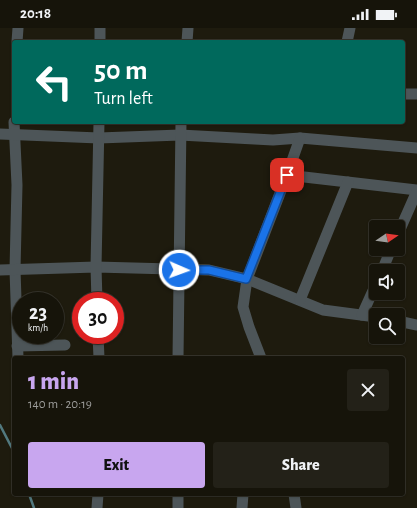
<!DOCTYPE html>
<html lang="en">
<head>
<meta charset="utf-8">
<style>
	:root { --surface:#16140a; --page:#232118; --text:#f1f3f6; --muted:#9e9e9c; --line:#35332b; --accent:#c8a6ef }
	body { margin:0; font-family:"Alegreya Sans",sans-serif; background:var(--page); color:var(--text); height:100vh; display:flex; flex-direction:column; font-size:15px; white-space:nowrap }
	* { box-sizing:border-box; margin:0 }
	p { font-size:13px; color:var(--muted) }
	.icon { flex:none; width:22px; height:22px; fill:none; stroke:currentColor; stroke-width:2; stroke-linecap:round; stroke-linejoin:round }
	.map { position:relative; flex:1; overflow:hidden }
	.side { position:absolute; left:12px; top:328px; width:393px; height:140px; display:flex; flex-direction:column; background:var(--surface); border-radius:4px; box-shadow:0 1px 3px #0004,0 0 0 1px var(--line) }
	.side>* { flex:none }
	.banner { position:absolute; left:12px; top:12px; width:393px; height:84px; border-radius:4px; box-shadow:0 1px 3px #0004,0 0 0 1px var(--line); background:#00695c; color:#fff; overflow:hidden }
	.needle { width:26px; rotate:77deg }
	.buttons { position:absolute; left:369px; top:192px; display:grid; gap:8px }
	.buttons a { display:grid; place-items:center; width:36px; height:36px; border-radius:4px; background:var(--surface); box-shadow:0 1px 3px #0004,0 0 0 1px var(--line); font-size:20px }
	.speed { position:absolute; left:12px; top:264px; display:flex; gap:8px; font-size:20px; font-weight:700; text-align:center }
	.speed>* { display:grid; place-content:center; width:52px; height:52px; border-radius:50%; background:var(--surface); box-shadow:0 1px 3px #0004,0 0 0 1px var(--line); line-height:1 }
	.speed small { font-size:10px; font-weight:400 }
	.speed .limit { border:6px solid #d22; background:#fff; color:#111 }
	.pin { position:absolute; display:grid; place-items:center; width:34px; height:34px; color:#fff; margin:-17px; border-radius:8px; box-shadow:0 2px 6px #0006 }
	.me { position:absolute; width:44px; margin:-22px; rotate:92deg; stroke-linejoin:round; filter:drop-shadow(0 0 3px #0008) }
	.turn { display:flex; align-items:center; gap:14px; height:84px; padding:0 16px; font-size:18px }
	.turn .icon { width:52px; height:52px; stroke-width:2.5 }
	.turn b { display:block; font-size:28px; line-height:34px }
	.round { display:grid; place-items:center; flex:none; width:42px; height:42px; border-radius:4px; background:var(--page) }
	.head { display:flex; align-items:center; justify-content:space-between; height:68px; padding:0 16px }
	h1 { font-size:24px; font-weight:800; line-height:30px; color:var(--accent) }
	.primary-button { display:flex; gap:8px; margin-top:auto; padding:8px 16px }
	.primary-button a { flex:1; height:46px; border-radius:4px; background:var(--accent); color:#111; font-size:16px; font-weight:800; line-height:46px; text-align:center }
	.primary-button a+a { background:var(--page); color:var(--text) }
	.status { display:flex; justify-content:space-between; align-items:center; height:28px; padding:0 20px; background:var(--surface); direction:ltr }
	.status svg { height:11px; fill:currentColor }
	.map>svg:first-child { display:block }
</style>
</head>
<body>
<div class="status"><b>20:18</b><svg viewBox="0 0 49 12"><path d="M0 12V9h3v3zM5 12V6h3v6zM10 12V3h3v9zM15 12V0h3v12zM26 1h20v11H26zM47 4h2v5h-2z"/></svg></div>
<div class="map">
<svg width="417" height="480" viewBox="0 0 417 480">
	<rect width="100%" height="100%" fill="#1e1b0e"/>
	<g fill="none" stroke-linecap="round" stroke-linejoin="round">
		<g stroke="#52797f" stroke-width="2.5">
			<polyline points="0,397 14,424"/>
			<polyline points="29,466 34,480"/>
		</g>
		<g stroke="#4d5558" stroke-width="11">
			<polyline points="17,14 18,0"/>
			<polyline points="100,14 100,0"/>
			<polyline points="187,14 188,0"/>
			<polyline points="347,14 350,0"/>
			<polyline points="403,66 417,66"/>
			<polyline points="14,94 17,157 15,242 18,330"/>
			<polyline points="0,106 99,110 180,107 273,112 300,110 417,120"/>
			<polyline points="287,147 417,162"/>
			<polyline points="398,206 417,163"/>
			<polyline points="0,242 96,239 209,242 247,251 323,282 376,289"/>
			<polyline points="382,243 391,221"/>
			<polyline points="300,272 348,154"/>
			<polyline points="97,273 96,239 99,94"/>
			<polyline points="362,287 376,256"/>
			<polyline points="398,293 417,297"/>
			<polyline points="98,307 99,330"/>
			<polyline points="17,318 65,317"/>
			<polyline points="178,330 181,94"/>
			<polyline points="261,330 249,299 243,279 247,251 287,147 300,110"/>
			<polyline points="178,466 178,480"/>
			<polyline points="294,466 296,480"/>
			<polyline points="97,480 98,466"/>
			<polyline points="242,480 243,466"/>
		</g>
	</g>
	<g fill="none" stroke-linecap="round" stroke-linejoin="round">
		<defs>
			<polyline id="route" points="179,242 209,242 246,251 287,147"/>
		</defs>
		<use href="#route" stroke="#114b97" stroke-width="10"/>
		<use href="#route" stroke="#1a73e8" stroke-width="7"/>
	</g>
</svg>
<div class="buttons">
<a><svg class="needle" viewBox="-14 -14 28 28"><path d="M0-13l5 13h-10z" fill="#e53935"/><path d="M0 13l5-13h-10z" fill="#9e9e9c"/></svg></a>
<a><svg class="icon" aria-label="sound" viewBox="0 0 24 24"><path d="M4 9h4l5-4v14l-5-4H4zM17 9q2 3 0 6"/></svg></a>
<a><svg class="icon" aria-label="search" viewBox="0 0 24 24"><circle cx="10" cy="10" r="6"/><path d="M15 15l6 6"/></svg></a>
</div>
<div class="speed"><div>23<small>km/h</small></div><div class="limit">30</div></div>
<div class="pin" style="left:287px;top:147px;background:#d93025"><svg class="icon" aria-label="arrive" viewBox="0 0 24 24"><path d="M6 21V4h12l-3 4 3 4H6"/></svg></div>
<svg class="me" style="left:179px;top:242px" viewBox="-20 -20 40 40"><circle r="17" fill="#1a73e8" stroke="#fff" stroke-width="3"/><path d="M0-11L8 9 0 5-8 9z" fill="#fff"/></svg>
<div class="banner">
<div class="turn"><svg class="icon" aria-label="left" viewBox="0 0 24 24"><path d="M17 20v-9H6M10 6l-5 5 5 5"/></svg><div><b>50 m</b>Turn left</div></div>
</div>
<section class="side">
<div class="head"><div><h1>1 min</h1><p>140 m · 20:19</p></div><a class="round"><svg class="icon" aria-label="close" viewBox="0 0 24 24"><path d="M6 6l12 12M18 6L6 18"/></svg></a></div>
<div class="primary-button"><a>Exit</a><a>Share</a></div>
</section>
</div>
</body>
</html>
